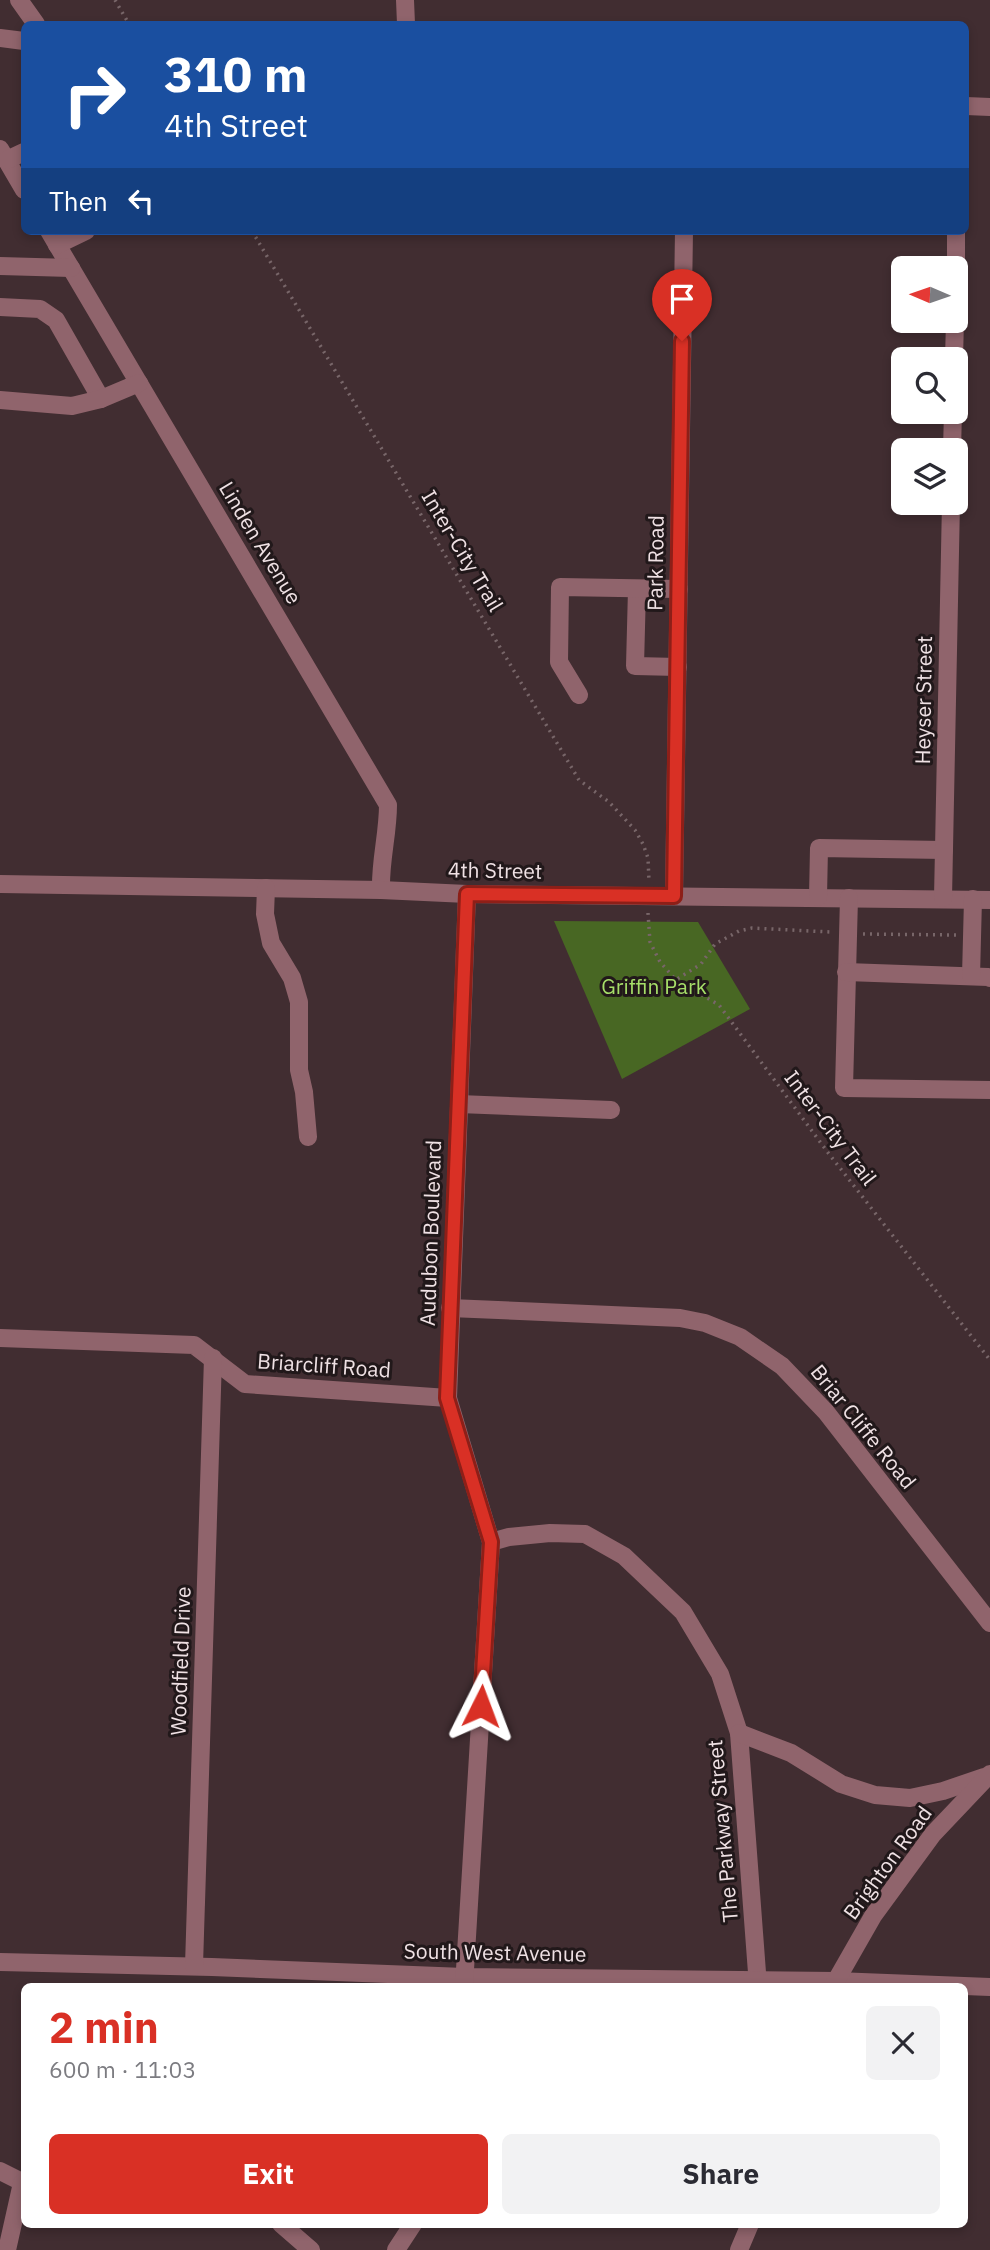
<!DOCTYPE html>
<html lang="en">
<head>
<meta charset="utf-8">
<style>
	:root { --surface:#fff; --page:#f2f2f3; --text:#2b2b33; --muted:#7c7c81; --accent:#d93025 }
	body { margin:0; font-family:"IBM Plex Sans",sans-serif; background:var(--page); color:var(--text); height:100vh; display:flex; flex-direction:column; font-size:26px; white-space:nowrap }
	* { box-sizing:border-box; margin:0 }
	p { font-size:23px; color:var(--muted) }
	.icon { flex:none; width:38px; height:38px; fill:none; stroke:currentColor; stroke-width:2; stroke-linecap:round; stroke-linejoin:round }
	.map { position:relative; flex:1; overflow:hidden }
	.panel { position:absolute; left:21px; top:1983px; width:947px; height:245px; display:flex; flex-direction:column; background:var(--surface); border-radius:10px; box-shadow:0 4px 10px #0003 }
	.panel>* { flex:none }
	.top-card { position:absolute; left:21px; top:21px; width:948px; height:214px; border-radius:10px; box-shadow:0 4px 10px #0003; background:#1a4fa0; color:#fff; overflow:hidden }
	.needle { width:46px; rotate:272deg }
	.tools { position:absolute; left:891px; top:256px; display:grid; gap:14px }
	.tools a { display:grid; place-items:center; width:77px; height:77px; border-radius:10px; background:var(--surface); box-shadow:0 4px 10px #0003; font-size:35px }
	.pin { position:absolute; display:grid; place-items:center; width:60px; height:60px; color:#fff; margin:-72px -30px; border-radius:50% 50% 50% 0; rotate:-45deg; box-shadow:0 0 7px #0007 }
	.pin .icon { rotate:45deg }
	.me { position:absolute; width:77px; margin:-38px; rotate:3deg; stroke-linejoin:round; filter:drop-shadow(0 0 5px #0008) }
	.turn { display:flex; align-items:center; gap:24px; height:147px; padding:0 28px; font-size:32px }
	.turn .icon { width:91px; height:91px; stroke-width:2.5 }
	.turn b { display:block; font-size:49px; line-height:60px }
	.then { display:flex; align-items:center; height:66px; padding:0 28px; background:#0003; gap:14px; font-size:26px }
	.round { display:grid; place-items:center; flex:none; width:74px; height:74px; border-radius:10px; background:var(--page) }
	.summary { display:flex; align-items:center; justify-content:space-between; height:119px; padding:0 28px }
	h1 { font-size:42px; font-weight:700; line-height:52px; color:var(--accent) }
	.primary-button { display:flex; gap:14px; margin-top:auto; padding:14px 28px }
	.primary-button a { flex:1; height:80px; border-radius:10px; background:var(--accent); color:#fff; font-size:28px; font-weight:700; line-height:80px; text-align:center }
	.primary-button a+a { background:var(--page); color:var(--text) }
	.map>svg:first-child { display:block }
</style>
</head>
<body>
<div class="map">
<svg width="990" height="2250" viewBox="0 0 990 2250">
	<rect width="100%" height="100%" fill="#412d31"/>
	<polygon fill="#486723" points="554,921 698,922 750,1009 622,1079"/>
	<g fill="none" stroke-linecap="round" stroke-linejoin="round">
		<g stroke="#786669" stroke-width="3.5" stroke-dasharray="2 5" stroke-linecap="butt">
			<polyline points="115,0 129,24"/>
			<polyline points="252,231 579,780 609,802 635,830 643,844 648,858 649,881"/>
			<polyline points="648,913 650,942 660,962 676,980 719,1005 829,1154 990,1360"/>
			<polyline points="863,934 956,935"/>
			<polyline points="639,994 666,986 701,964 715,944 739,931 752,928 830,932"/>
		</g>
		<g stroke="#90646c" stroke-width="18">
			<polyline points="19,0 36,24"/>
			<polyline points="405,0 406,24"/>
			<polyline points="0,38 24,41"/>
			<polyline points="966,106 990,107"/>
			<polyline points="0,149 24,190"/>
			<polyline points="7,160 24,152"/>
			<path d="M49,231L388,805C388,834 380,861 381,890"/>
			<polyline points="57,245 86,231"/>
			<polyline points="0,266 71,268"/>
			<polyline points="956,271 956,231"/>
			<polyline points="0,307 40,309 56,320 101,399"/>
			<polyline points="954,359 955,320"/>
			<polyline points="0,400 72,406 101,399 139,383"/>
			<polyline points="952,450 953,411"/>
			<polyline points="637,589 635,666 678,667"/>
			<polyline points="579,695 559,662 560,587 679,589"/>
			<polyline points="0,884 381,890 467,894 990,900"/>
			<polyline points="266,888 265,914 271,943 292,978 299,1002 299,1070 304,1092 308,1137"/>
			<polyline points="674,896 684,231"/>
			<polyline points="818,897 819,848 944,850"/>
			<polyline points="849,898 844,1088 990,1090"/>
			<polyline points="943,898 951,502"/>
			<polyline points="846,972 988,977 990,978"/>
			<polyline points="971,976 973,899"/>
			<polyline points="459,1104 611,1110"/>
			<polyline points="450,1308 680,1318 705,1323 740,1337 782,1366 826,1412 990,1623"/>
			<polyline points="0,1338 194,1345 245,1384 448,1398"/>
			<polyline points="491,1542 509,1537 550,1533 585,1534 624,1556 683,1612 720,1674 739,1733 758,1986"/>
			<polyline points="739,1733 791,1753 841,1784 875,1795 910,1798 943,1791 984,1777"/>
			<polyline points="0,1962 212,1967 464,1977 836,1981 990,1987"/>
			<polyline points="194,1966 213,1358"/>
			<polyline points="464,1986 491,1542 448,1398 467,894"/>
			<polyline points="833,1986 873,1916 933,1834 990,1774"/>
			<polyline points="0,2171 24,2183"/>
			<polyline points="281,2224 311,2250"/>
			<polyline points="7,2250 22,2183"/>
			<polyline points="396,2250 413,2224"/>
			<polyline points="739,2250 750,2224"/>
		</g>
	</g>
	<g fill="none" stroke-linecap="round" stroke-linejoin="round">
		<defs>
			<polyline id="route" points="481,1706 491,1542 447,1398 467,894 674,896 682,341"/>
		</defs>
		<use href="#route" stroke="#8d1f18" stroke-width="18"/>
		<use href="#route" stroke="#d93025" stroke-width="12"/>
	</g>
	<g text-anchor="middle" stroke-width="6" stroke-linejoin="round" paint-order="stroke">
		<g font-size="21" fill="#efe1e4" stroke="#21181a">
			<text transform="translate(260 543) rotate(59)" y="7">Linden Avenue</text>
			<text transform="translate(462 551) rotate(59)" y="7">Inter-City Trail</text>
			<text transform="translate(656 563) rotate(-89)" y="7">Park Road</text>
			<text transform="translate(924 700) rotate(-89)" y="7">Heyser Street</text>
			<text transform="translate(495 871) rotate(1)" y="7">4th Street</text>
			<text transform="translate(830 1128) rotate(53)" y="7">Inter-City Trail</text>
			<text transform="translate(431 1233) rotate(-88)" y="7">Audubon Boulevard</text>
			<text transform="translate(324 1366) rotate(4)" y="7">Briarcliff Road</text>
			<text transform="translate(863 1427) rotate(51)" y="7">Briar Cliffe Road</text>
			<text transform="translate(181 1661) rotate(-88)" y="7">Woodfield Drive</text>
			<text transform="translate(723 1831) rotate(-95)" y="7">The Parkway Street</text>
			<text transform="translate(888 1863) rotate(-54)" y="7">Brighton Road</text>
			<text transform="translate(495 1953) rotate(1)" y="7">South West Avenue</text>
		</g>
		<g font-size="21" fill="#a6de69" stroke="#21181a">
			<text x="654" y="994">Griffin Park</text>
		</g>
	</g>
</svg>
<div class="tools">
<a><svg class="needle" viewBox="-14 -14 28 28"><path d="M0-13l5 13h-10z" fill="#e53935"/><path d="M0 13l5-13h-10z" fill="#7c7c81"/></svg></a>
<a><svg class="icon" aria-label="search" viewBox="0 0 24 24"><circle cx="10" cy="10" r="6"/><path d="M15 15l6 6"/></svg></a>
<a><svg class="icon" aria-label="layers" viewBox="0 0 24 24"><path d="M12 4l9 5-9 5-9-5zM3 14l9 5 9-5"/></svg></a>
</div>
<div class="pin" style="left:682px;top:341px;background:#d93025"><svg class="icon" aria-label="arrive" viewBox="0 0 24 24"><path d="M6 21V4h12l-3 4 3 4H6"/></svg></div>
<svg class="me" style="left:481px;top:1706px" viewBox="-20 -20 40 40"><path d="M0-17L14 15 0 8-14 15z" fill="#d93025" stroke="#fff" stroke-width="4"/></svg>
<div class="top-card">
<div class="turn"><svg class="icon" aria-label="right" viewBox="0 0 24 24"><path d="M7 20v-9h11M14 6l5 5-5 5"/></svg><div><b>310 m</b>4th Street</div></div>
<div class="then">Then<svg class="icon" aria-label="left" viewBox="0 0 24 24"><path d="M17 20v-9H6M10 6l-5 5 5 5"/></svg></div>
</div>
<section class="panel">
<div class="summary"><div><h1>2 min</h1><p>600 m · 11:03</p></div><a class="round"><svg class="icon" aria-label="close" viewBox="0 0 24 24"><path d="M6 6l12 12M18 6L6 18"/></svg></a></div>
<div class="primary-button"><a>Exit</a><a>Share</a></div>
</section>
</div>
</body>
</html>
